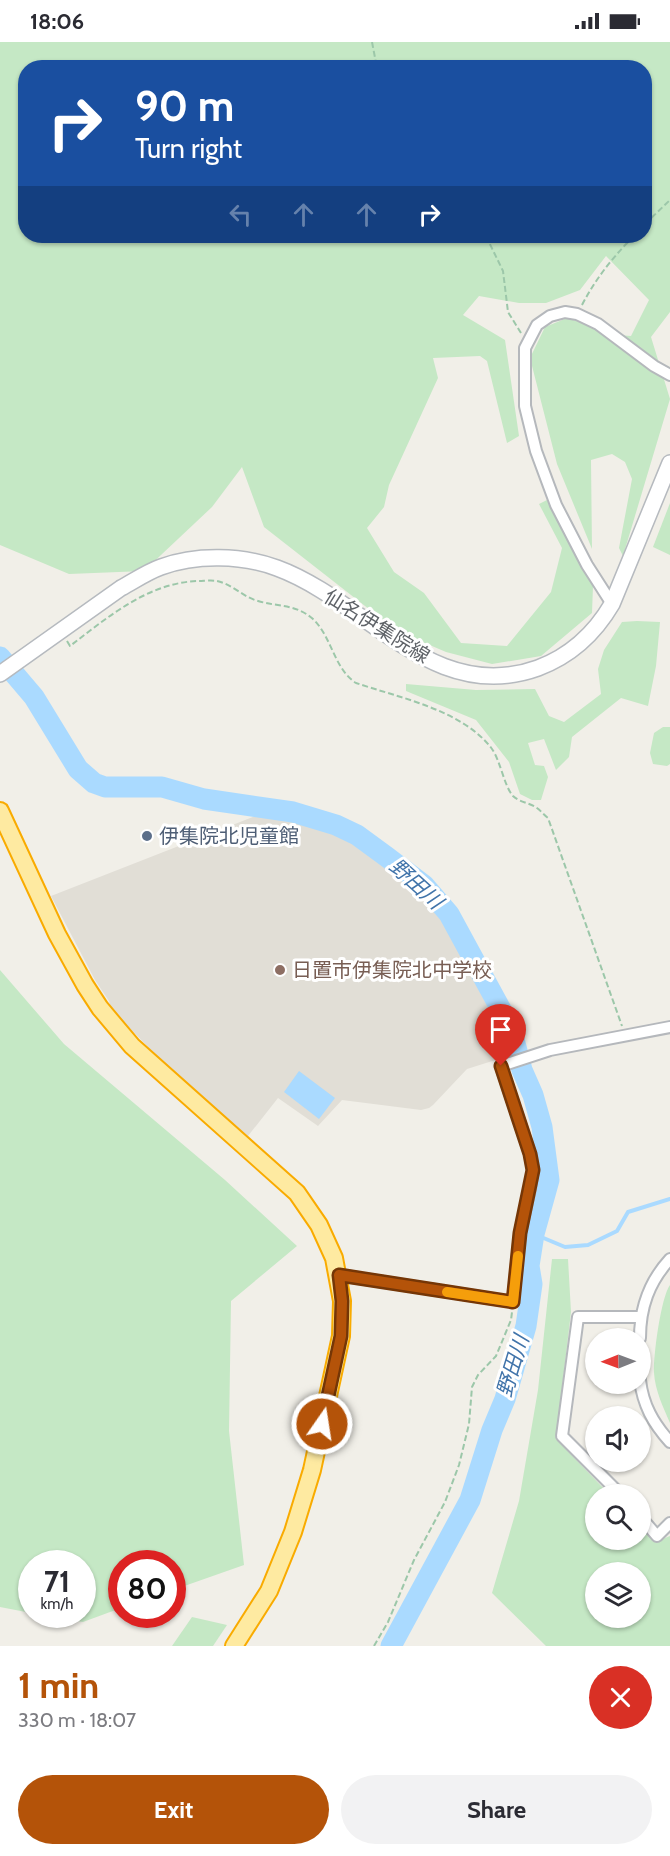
<!DOCTYPE html>
<html lang="en">
<head>
<meta charset="utf-8">
<style>
	:root { --surface:#fff; --page:#f2f2f3; --text:#2b2b33; --muted:#7c7c81; --accent:#b45309 }
	body { margin:0; font-family:Cabin,"Noto Sans JP",sans-serif; background:var(--page); color:var(--text); height:100vh; display:flex; flex-direction:column; font-size:22px; white-space:nowrap }
	* { box-sizing:border-box; margin:0 }
	p { font-size:20px; color:var(--muted) }
	.icon { flex:none; width:33px; height:33px; fill:none; stroke:currentColor; stroke-width:2; stroke-linecap:round; stroke-linejoin:round }
	.map { position:relative; height:1604px; overflow:hidden }
	.panel { display:flex; flex-direction:column; background:var(--surface); flex:1 }
	.panel>* { flex:none }
	.hud { position:absolute; left:18px; top:18px; width:634px; height:183px; border-radius:24px; box-shadow:0 2px 4px #0004; background:#1a4fa0; color:#fff; overflow:hidden }
	.needle { width:39px; rotate:269deg }
	.buttons { position:absolute; left:585px; top:1286px; display:grid; gap:12px }
	.buttons a { display:grid; place-items:center; width:66px; height:66px; border-radius:50%; background:var(--surface); box-shadow:0 2px 4px #0004; font-size:30px }
	.speed { position:absolute; left:18px; top:1508px; display:flex; gap:12px; font-size:30px; font-weight:700; text-align:center }
	.speed>* { display:grid; place-content:center; width:78px; height:78px; border-radius:50%; background:var(--surface); box-shadow:0 2px 4px #0004; line-height:1 }
	.speed small { font-size:15px; font-weight:400 }
	.speed .limit { border:9px solid #d22; background:#fff; color:#111 }
	.pin { position:absolute; display:grid; place-items:center; width:51px; height:51px; color:#fff; margin:-62px -26px; border-radius:50% 50% 50% 0; rotate:-45deg; box-shadow:0 0 6px #0007 }
	.pin .icon { rotate:45deg }
	.me { position:absolute; width:66px; margin:-33px; rotate:13deg; stroke-linejoin:round; filter:drop-shadow(0 0 4px #0008) }
	.turn { display:flex; align-items:center; gap:21px; height:126px; padding:0 18px; font-size:27px }
	.turn .icon { width:78px; height:78px; stroke-width:2.5 }
	.turn b { display:block; font-size:42px; line-height:51px }
	.lanes { display:flex; align-items:center; height:57px; padding:0 18px; background:#0003; justify-content:center; gap:30px; direction:ltr }
	.lanes .off { opacity:.35 }
	.round { display:grid; place-items:center; flex:none; width:63px; height:63px; border-radius:32px; background:var(--page) }
	.overview { display:flex; align-items:center; justify-content:space-between; height:102px; padding:0 18px }
	h1 { font-size:36px; font-weight:700; line-height:45px; color:var(--accent) }
	.cta { display:flex; gap:12px; margin-top:auto; padding:12px 18px }
	.cta a { flex:1; height:69px; border-radius:36px; background:var(--accent); color:#fff; font-size:24px; font-weight:700; line-height:69px; text-align:center }
	.cta a+a { background:var(--page); color:var(--text) }
	.status { display:flex; justify-content:space-between; align-items:center; height:42px; padding:0 30px; background:var(--surface); direction:ltr }
	.status svg { height:16px; fill:currentColor }
	.map>svg:first-child { display:block }
</style>
</head>
<body>
<div class="status"><b>18:06</b><svg viewBox="0 0 49 12"><path d="M0 12V9h3v3zM5 12V6h3v6zM10 12V3h3v9zM15 12V0h3v12zM26 1h20v11H26zM47 4h2v5h-2z"/></svg></div>
<div class="map">
<svg width="670" height="1604" viewBox="0 0 670 1604">
	<rect width="100%" height="100%" fill="#f1efe8"/>
	<polygon fill="#e1ded6" points="277,772 346,797 367,809 426,855 444,877 485,957 505,1015 467,1027 433,1063 429,1066 421,1068 342,1058 318,1084 278,1056 248,1094 157,1014 111,967 109,959 95,938 51,854 258,773"/>
	<g fill="#c5e8c5" fill-rule="evenodd">
		<path d="M0,0H670V270L651,295L670,357L623,514L619,506L632,437L625,420L612,412L591,418L592,507L557,422L530,316L545,285L567,276L585,282L603,292L631,294L649,258L606,214L580,248L546,261H519L479,254L463,273L505,298L519,394L507,401L487,319L480,314L433,316L438,336L389,443L384,465L367,486L394,530L424,551L461,601L507,604L551,550L562,506L539,462L547,458L593,544L592,571L541,614L492,622L446,610L397,589L264,485L242,425L212,465L144,529L69,532L0,503ZM26,26H645V194H26Z"/>
		<polygon points="670,461 670,513 653,505"/>
		<polygon points="637,579 660,580 656,624 648,664 621,656 572,695 569,715 556,728 544,697 528,701 535,723 544,724 548,735 541,758 532,758 520,752 509,720 476,678 406,649 406,642 476,648 535,647 549,674 564,680 601,652 598,627 604,608 622,580"/>
		<polygon points="663,685 670,685 670,722 667,724 653,722 650,711 654,691"/>
		<polygon points="0,928 64,1002 225,1138 297,1204 231,1259 229,1389 244,1523 173,1548 172,1521 122,1521 121,1566 83,1580 39,1572 82,1572 82,1521 32,1521 31,1571 0,1565"/>
		<path d="M552,1217H568L571,1270L556,1397L609,1452H596V1497H640L641,1485L655,1500L670,1494V1604H546L492,1551L519,1459L538,1348ZM596,1530H640V1575H596Z"/>
		<path d="M670,1243V1381C663,1365 655,1348 654,1331C653,1315 661,1255 670,1243Z"/>
		<polygon points="192,1575 227,1583 213,1604 172,1604"/>
	</g>
	<polygon fill="#aadaff" points="299,1029 335,1056 319,1077 284,1050"/>
	<g fill="none" stroke-linecap="round" stroke-linejoin="round">
		<polyline stroke="#aadaff" stroke-width="4" points="534,1192 565,1205 588,1203 617,1189 628,1170 670,1157"/>
		<polyline stroke="#aadaff" stroke-width="21" points="0,615 34,655 78,727 94,741 105,745 162,745 204,757 293,770 336,783 357,793 387,815 424,843 449,872 511,986 522,1028 533,1053 542,1085 549,1138 534,1192 529,1224 532,1242 526,1284 505,1357 492,1388 470,1458 391,1604"/>
		<defs>
			<g id="minor">
				<polyline points="612,562 587,523 556,463 536,409 525,364 525,306 537,283 550,274 565,270 577,272 598,282 654,324 670,333"/>
				<polyline points="339,1233 513,1260 520,1191 530,1147 533,1128 530,1112 501,1024 550,1008 670,985"/>
				<path d="M640,1296C640,1265 649,1240 670,1217"/>
				<path d="M640,1338C643,1363 653,1381 670,1400"/>
				<polyline points="620,1452 562,1394 578,1275 641,1275"/>
				<polyline points="640,1474 657,1494 670,1481"/>
			</g>
			<path id="secondary" d="M0,632L121,546C134,539 147,530 161,525C196,512 242,513 277,526C365,558 433,664 538,626C570,614 595,591 612,562L670,421"/>
			<polyline id="trunk" points="0,769 57,892 85,943 100,966 132,1004 297,1151 319,1183 334,1216 342,1259 341,1294 312,1428 293,1490 269,1549 234,1604"/>
		</defs>
		<use href="#minor" stroke="#b5b8bc" stroke-width="14"/>
		<use href="#secondary" stroke="#b6babf" stroke-width="18"/>
		<use href="#trunk" stroke="#f9ab00" stroke-width="20"/>
		<g stroke="#9cc7a9" stroke-width="2" stroke-dasharray="6 3" stroke-linecap="butt">
			<polyline points="372,0 377,26"/>
			<polyline points="645,182 670,158"/>
			<polyline points="486,194 503,229 508,270 521,291"/>
			<path d="M582,263C596,236 613,215 634,194"/>
			<path d="M67,599L70,604C108,575 149,540 199,539C204,539 211,538 217,539C232,542 243,555 258,559C278,565 296,562 313,577C332,595 334,627 356,641C400,656 463,668 492,707C501,720 504,744 513,754C519,760 530,761 537,766C541,769 544,773 548,776L622,984"/>
			<polyline points="374,1604 388,1580 414,1518 445,1460 459,1423 469,1382 472,1345 478,1333 496,1314 511,1278 512,1270"/>
		</g>
		<use href="#minor" stroke="#fff" stroke-width="10"/>
		<use href="#secondary" stroke="#fff" stroke-width="15"/>
		<use href="#trunk" stroke="#feeaa1" stroke-width="16"/>
	</g>
	<g fill="none" stroke-linecap="round" stroke-linejoin="round">
		<defs>
			<polyline id="route" points="322,1382 341,1294 342,1259 339,1233 513,1260 520,1191 533,1128 530,1112 501,1024"/>
		</defs>
		<use href="#route" stroke="#753606" stroke-width="15"/>
		<use href="#route" stroke="#b45309" stroke-width="10"/>
		<polyline stroke="#f59e0b" stroke-width="10" points="447,1250 513,1260 518,1214"/>
	</g>
	<circle fill="#5c6f8a" stroke="#fff" stroke-width="2" cx="147" cy="794" r="6"/>
	<circle fill="#8d6e63" stroke="#fff" stroke-width="2" cx="280" cy="928" r="6"/>
	<g text-anchor="middle" stroke-width="6" stroke-linejoin="round" paint-order="stroke">
		<g font-size="20" fill="#5f6368" stroke="#fff">
			<text transform="translate(377 584) rotate(32)" y="7">仙名伊集院線</text>
		</g>
		<g font-size="20" fill="#4e5e75" stroke="#fff" text-anchor="start">
			<text x="159" y="801">伊集院北児童館</text>
		</g>
		<g font-size="20" fill="#785e54" stroke="#fff" text-anchor="start">
			<text x="292" y="935">日置市伊集院北中学校</text>
		</g>
		<g font-size="21" font-style="italic" fill="#4174aa" stroke="#fff">
			<text transform="translate(416 842) rotate(42)" y="7">野田川</text>
			<text transform="translate(513 1324) rotate(-73)" y="7">野田川</text>
		</g>
	</g>
</svg>
<div class="buttons">
<a><svg class="needle" viewBox="-14 -14 28 28"><path d="M0-13l5 13h-10z" fill="#e53935"/><path d="M0 13l5-13h-10z" fill="#7c7c81"/></svg></a>
<a><svg class="icon" aria-label="sound" viewBox="0 0 24 24"><path d="M4 9h4l5-4v14l-5-4H4zM17 9q2 3 0 6"/></svg></a>
<a><svg class="icon" aria-label="search" viewBox="0 0 24 24"><circle cx="10" cy="10" r="6"/><path d="M15 15l6 6"/></svg></a>
<a><svg class="icon" aria-label="layers" viewBox="0 0 24 24"><path d="M12 4l9 5-9 5-9-5zM3 14l9 5 9-5"/></svg></a>
</div>
<div class="speed"><div>71<small>km/h</small></div><div class="limit">80</div></div>
<div class="pin" style="left:501px;top:1024px;background:#d93025"><svg class="icon" aria-label="arrive" viewBox="0 0 24 24"><path d="M6 21V4h12l-3 4 3 4H6"/></svg></div>
<svg class="me" style="left:322px;top:1382px" viewBox="-20 -20 40 40"><circle r="17" fill="#b45309" stroke="#fff" stroke-width="3"/><path d="M0-11L8 9 0 5-8 9z" fill="#fff"/></svg>
<div class="hud">
<div class="turn"><svg class="icon" aria-label="right" viewBox="0 0 24 24"><path d="M7 20v-9h11M14 6l5 5-5 5"/></svg><div><b>90 m</b>Turn right</div></div>
<div class="lanes"><svg class="icon off" aria-label="left" viewBox="0 0 24 24"><path d="M17 20v-9H6M10 6l-5 5 5 5"/></svg><svg class="icon off" aria-label="ahead" viewBox="0 0 24 24"><path d="M12 20V5M6 11l6-6 6 6"/></svg><svg class="icon off" aria-label="ahead" viewBox="0 0 24 24"><path d="M12 20V5M6 11l6-6 6 6"/></svg><svg class="icon" aria-label="right" viewBox="0 0 24 24"><path d="M7 20v-9h11M14 6l5 5-5 5"/></svg></div>
</div>
</div>
<section class="panel">
<div class="overview"><div><h1>1 min</h1><p>330 m · 18:07</p></div><a class="round" style="background:#d93025;color:#fff"><svg class="icon" aria-label="close" viewBox="0 0 24 24"><path d="M6 6l12 12M18 6L6 18"/></svg></a></div>
<div class="cta"><a>Exit</a><a>Share</a></div>
</section>
</body>
</html>
